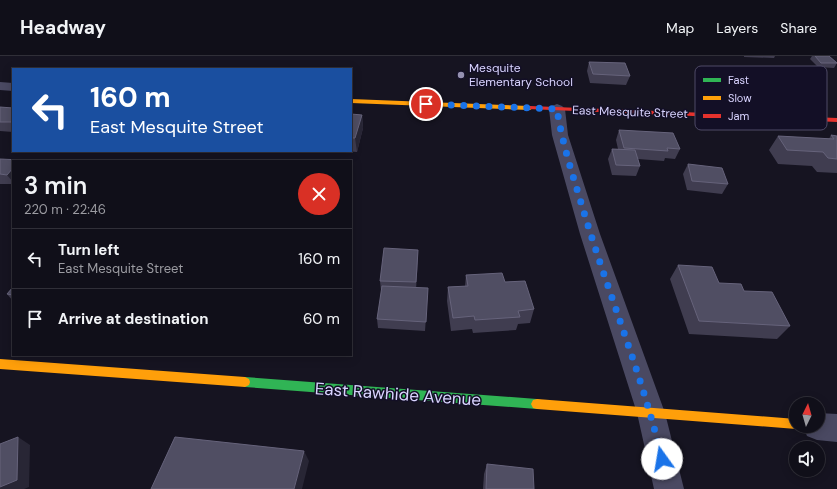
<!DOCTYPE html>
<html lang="en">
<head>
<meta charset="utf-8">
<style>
	:root { --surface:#100f19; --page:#191822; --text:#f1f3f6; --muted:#9c9ca2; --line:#302f38 }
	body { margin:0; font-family:"DM Sans",sans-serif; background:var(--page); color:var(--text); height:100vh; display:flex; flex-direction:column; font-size:15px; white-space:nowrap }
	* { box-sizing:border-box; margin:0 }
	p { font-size:13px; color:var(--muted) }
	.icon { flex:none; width:22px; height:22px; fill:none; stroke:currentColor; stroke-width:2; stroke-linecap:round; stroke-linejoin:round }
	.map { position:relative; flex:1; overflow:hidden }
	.drawer { position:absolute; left:12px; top:104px; width:340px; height:196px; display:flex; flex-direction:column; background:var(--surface); border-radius:0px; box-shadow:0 2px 10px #0003,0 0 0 1px var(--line) }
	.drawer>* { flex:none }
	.banner { position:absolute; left:12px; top:12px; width:340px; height:84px; border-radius:0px; box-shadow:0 2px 10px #0003,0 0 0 1px var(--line); background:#1a4fa0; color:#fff; overflow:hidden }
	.needle { width:26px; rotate:5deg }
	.fabs { position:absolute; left:789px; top:341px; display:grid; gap:8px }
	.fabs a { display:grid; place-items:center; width:36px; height:36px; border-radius:50%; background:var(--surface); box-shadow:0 2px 10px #0003,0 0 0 1px var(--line); font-size:20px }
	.pin { position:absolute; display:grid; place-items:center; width:34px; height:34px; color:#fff; margin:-17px; border:2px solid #fff; border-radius:50%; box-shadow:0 1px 4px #0007 }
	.me { position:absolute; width:44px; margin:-22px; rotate:347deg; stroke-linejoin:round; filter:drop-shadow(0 0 3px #0008) }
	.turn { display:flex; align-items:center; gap:14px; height:84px; padding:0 12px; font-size:18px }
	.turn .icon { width:52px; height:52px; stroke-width:2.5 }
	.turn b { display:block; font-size:28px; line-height:34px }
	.round { display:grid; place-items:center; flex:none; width:42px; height:42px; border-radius:21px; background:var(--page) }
	.summary { display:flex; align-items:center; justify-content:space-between; height:68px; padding:0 12px }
	h1 { font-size:24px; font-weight:600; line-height:30px }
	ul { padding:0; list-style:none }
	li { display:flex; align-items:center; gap:12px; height:60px; padding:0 12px; border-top:1px solid var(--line) }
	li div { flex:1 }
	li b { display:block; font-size:15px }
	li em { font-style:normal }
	header { display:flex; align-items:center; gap:24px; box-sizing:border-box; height:56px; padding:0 20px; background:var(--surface); border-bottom:1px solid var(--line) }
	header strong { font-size:19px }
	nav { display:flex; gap:22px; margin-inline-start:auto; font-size:14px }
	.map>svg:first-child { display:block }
</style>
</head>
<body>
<header>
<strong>Headway</strong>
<nav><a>Map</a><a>Layers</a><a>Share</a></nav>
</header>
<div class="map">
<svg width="837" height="433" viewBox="0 0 837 433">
	<rect width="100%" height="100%" fill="#161421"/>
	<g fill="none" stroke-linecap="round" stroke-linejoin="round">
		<g fill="#4a4962" fill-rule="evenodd">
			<polygon points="0,26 13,27 13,35 0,34"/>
			<polygon points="557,48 562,50 565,53 568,79 600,178 665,357 684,433 654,433 637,357 580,178 552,79 549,53 552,50"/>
			<polygon points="818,357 837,358 837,386 817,384 807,380 803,370 818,370"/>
		</g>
		<polygon fill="#30b455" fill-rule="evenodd" points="245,321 537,343 541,344 543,348 541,352 537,353 245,331 241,329 240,326 241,323"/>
		<g fill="#ff9f0a" fill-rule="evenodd">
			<polygon points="351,43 530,50 533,52 530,54 351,47"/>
			<polygon points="0,303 245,321 249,323 250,326 249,329 245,331 0,313"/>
			<polygon points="537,343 796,363 796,370 801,370 796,373 537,353 533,352 531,348 533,344"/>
		</g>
		<polygon fill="#e5322d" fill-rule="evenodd" points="530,50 837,62 837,66 528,53 527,52"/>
	</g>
	<g fill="#403d50">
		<polygon points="744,0 775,0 774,2 744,1"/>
		<polygon points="812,0 829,0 837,7 834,12 818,11 810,3"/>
		<polygon points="589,6 630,20 626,29 590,27 587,15"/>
		<polygon points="720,10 743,14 763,25 758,34 709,33 703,22 707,13 719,13"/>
		<polygon points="0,51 13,52 13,76 0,75"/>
		<polygon points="351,58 362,59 363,72 357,96 345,95 351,95"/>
		<polygon points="619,74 680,93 675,103 665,102 664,105 638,103 640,110 636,120 612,119 608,103 612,93 618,93 616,84"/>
		<polygon points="831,79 837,80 837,117 817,116 812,110 778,108 769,94 778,80 829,83"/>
		<polygon points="0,103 13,105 13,128 0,128"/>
		<polygon points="688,108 728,128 722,138 687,134 683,118"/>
		<polygon points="418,194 418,203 416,232 428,232 425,275 378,272 377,263 382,234 381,234 380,225"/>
		<polygon points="678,209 719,227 744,235 790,270 777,283 689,278 670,223"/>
		<polygon points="466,219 505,226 534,253 530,267 518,268 516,274 473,277 472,273 451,275 447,245 448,231 465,230"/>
		<polygon points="13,231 13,245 7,238"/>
		<polygon points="487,408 534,433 483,433 484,418"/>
	</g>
	<g fill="#282635">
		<polygon points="362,59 363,72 357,96 355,82"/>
		<polygon points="13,64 13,70 11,66"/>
		<polygon points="13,112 13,126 7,119"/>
		<polygon points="418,194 418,203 416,236 416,226"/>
		<polygon points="18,381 30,389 29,431 24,433 0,433 0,431"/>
		<polygon points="304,395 309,405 302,433 294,433"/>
	</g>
	<g fill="#504e63" stroke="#66637b">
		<polygon points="815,0 829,0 837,7 821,7"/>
		<polygon points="589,6 625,7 630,20 593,18"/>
		<polygon points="0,51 13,52 13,64 11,66 0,66"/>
		<polygon points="351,58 362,59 355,82 351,82"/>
		<polygon points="619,74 673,77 680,93 667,92 668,95 624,92"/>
		<polygon points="831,79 837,80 837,103 828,102 823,96 787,94 778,80 834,83"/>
		<polygon points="612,93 635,94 640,110 616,109"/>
		<polygon points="0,103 21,104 20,105 13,105 13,112 7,119 0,118"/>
		<polygon points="688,108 722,112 728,128 692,125"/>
		<polygon points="384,192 418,194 416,226 380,225"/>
		<polygon points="678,209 712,211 719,227 741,228 744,235 772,236 790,270 699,265"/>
		<polygon points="502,217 505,226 525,225 534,253 518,255 520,261 475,264 474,260 453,262 448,231 468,230 466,219"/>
		<polygon points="382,230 428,232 426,266 377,263"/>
		<polygon points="13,231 13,239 7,238"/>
		<polygon points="18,381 17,424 0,431 0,388"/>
		<polygon points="175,381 304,395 294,433 151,433"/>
		<polygon points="487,408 533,413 534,433 486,433"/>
	</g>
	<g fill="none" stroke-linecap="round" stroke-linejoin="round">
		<path stroke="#1a73e8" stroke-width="7" stroke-dasharray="0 12.6" d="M426,48L557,53C562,87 573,120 583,153C608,237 642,318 662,403"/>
	</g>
	<circle fill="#9591b1" stroke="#130f26" stroke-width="1.5" cx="461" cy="19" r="4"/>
	<g text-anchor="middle" stroke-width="3" stroke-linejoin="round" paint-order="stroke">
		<g font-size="12" fill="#d9d4ff" stroke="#130f26" text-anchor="start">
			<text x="469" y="16">Mesquite<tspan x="469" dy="14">Elementary School</tspan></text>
		</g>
		<g font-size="12" fill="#d9d4ff" stroke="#130f26">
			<text transform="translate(630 56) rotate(2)" y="4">East Mesquite Street</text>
		</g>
		<g font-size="17" fill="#d9d4ff" stroke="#130f26">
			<text transform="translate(398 338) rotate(4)" y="6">East Rawhide Avenue</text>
		</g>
	</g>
	<rect x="695" y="10" width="132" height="64" rx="6" fill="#130f26" stroke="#4e4a67" stroke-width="1"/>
	<rect x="703" y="22" width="18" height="4" fill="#30b455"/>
	<rect x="703" y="40" width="18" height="4" fill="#ff9f0a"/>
	<rect x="703" y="58" width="18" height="4" fill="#e5322d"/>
	<g font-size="11" fill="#d9d4ff">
		<text x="728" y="28">Fast</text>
		<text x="728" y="46">Slow</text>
		<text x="728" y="64">Jam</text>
	</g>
</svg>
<div class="fabs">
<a><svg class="needle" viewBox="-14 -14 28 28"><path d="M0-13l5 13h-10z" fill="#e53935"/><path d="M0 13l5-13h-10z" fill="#9c9ca2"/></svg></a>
<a><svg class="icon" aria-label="sound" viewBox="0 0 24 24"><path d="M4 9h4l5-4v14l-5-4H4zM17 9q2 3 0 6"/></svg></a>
</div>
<div class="pin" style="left:426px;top:48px;background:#d93025"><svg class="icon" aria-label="arrive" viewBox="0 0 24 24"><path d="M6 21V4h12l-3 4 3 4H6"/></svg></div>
<svg class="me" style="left:662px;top:403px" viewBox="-20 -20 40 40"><circle r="19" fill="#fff"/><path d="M0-13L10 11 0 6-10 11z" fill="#1a73e8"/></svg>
<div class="banner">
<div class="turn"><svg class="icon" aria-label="left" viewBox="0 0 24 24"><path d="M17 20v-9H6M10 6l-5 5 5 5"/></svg><div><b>160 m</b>East Mesquite Street</div></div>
</div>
<section class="drawer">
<div class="summary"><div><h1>3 min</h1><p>220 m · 22:46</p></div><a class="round" style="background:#d93025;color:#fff"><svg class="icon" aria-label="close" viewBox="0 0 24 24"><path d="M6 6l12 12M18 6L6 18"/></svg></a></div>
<ul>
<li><svg class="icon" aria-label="left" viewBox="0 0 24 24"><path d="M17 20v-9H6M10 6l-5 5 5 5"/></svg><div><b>Turn left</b><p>East Mesquite Street</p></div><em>160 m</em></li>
<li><svg class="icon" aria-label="arrive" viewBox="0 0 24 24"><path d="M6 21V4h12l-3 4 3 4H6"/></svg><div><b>Arrive at destination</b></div><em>60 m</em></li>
</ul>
</section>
</div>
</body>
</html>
